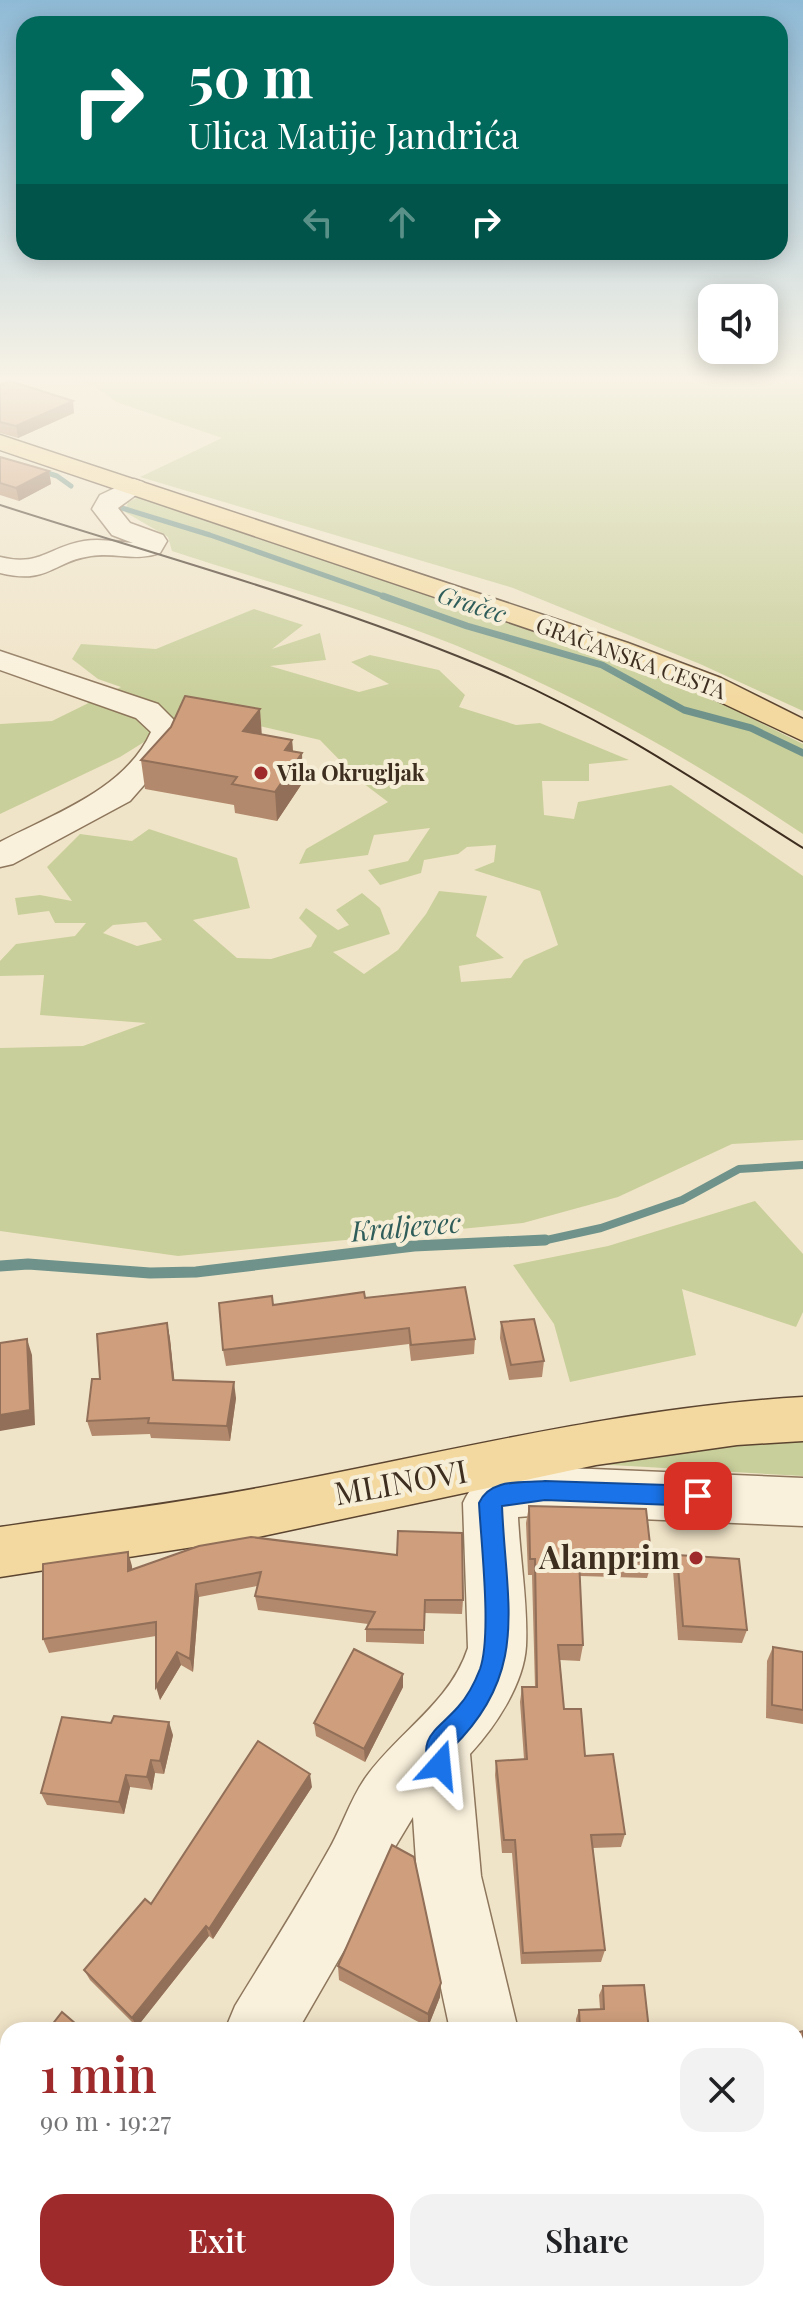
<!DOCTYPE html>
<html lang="en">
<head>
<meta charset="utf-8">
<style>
	:root { --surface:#fff; --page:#f2f2f2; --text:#202124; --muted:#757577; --accent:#9e2a2b }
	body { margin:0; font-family:"Playfair Display",serif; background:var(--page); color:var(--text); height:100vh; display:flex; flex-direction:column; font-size:30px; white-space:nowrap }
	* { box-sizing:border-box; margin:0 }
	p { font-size:26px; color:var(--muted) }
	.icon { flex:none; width:44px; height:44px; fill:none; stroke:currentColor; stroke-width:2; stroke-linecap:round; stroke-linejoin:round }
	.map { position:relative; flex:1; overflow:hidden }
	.drawer { position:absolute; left:0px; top:2022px; width:804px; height:280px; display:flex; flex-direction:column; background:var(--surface); border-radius:24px 24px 0 0; box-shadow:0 4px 20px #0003 }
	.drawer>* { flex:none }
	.hud { position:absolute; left:16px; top:16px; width:772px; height:244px; border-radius:24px; box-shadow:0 4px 20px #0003; background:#00695c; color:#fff; overflow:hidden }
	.fabs { position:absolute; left:698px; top:284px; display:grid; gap:16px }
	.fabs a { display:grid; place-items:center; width:80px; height:80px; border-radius:16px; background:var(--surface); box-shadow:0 4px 20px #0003; font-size:40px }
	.pin { position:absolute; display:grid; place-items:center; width:68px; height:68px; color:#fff; margin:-34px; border-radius:16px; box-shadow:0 4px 12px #0006 }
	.me { position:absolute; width:88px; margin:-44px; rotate:18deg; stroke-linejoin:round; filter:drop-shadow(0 0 6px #0008) }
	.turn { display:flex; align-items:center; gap:28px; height:168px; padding:0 40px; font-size:36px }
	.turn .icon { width:104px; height:104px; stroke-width:2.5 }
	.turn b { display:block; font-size:56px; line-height:68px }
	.lanes { display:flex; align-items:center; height:76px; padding:0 40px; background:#0003; justify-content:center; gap:40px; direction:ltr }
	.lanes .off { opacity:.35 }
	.round { display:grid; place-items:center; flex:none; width:84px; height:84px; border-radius:24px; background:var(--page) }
	.overview { display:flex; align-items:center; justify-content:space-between; height:136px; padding:0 40px }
	h1 { font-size:48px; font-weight:600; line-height:60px; color:var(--accent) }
	.primary-button { display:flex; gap:16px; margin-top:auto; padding:16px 40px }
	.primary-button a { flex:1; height:92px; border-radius:24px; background:var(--accent); color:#fff; font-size:32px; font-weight:600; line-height:92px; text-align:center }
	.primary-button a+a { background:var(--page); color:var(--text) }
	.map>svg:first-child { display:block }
</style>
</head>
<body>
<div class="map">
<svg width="803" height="2302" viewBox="0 0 803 2302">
	<rect width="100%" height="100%" fill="#f0e4c8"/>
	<g fill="#c9cf9b" fill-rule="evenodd">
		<polygon points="54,378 803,378 803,711 700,664 513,588 140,477 222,438 116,402 93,385"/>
		<path d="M139,497L622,662L697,691L803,744V834C692,759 579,696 455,645C363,608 266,582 172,551L168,537L125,512L128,502Z"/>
		<path d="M254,609L303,625L272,649L320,633L326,660L270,666L359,692L389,684L351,662L370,655L439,670L465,695L459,707L516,725L540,723L629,760L589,764V781H542L544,815L574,819L578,802L671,785L803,876V1140L732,1144L618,1197L523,1223L178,1256L0,1231V1048L83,1046L146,1023L40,1015L44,975L0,976V961L16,944L75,936L86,923H55L49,911L18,915L15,898L40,895L72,901L47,867L80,834L132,841L149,829L237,858L250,908L193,920L237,958L271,959L311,947L317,936L299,918L306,908L338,930L349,925L336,910L362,893L380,908L390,934L333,952L364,974L398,950L426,914L439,891L487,896L476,936L504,958L459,966L461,982L511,978L524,960L558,945L540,891L474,870L494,862L496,845L467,847L458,854L424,860L421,873L380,885L368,870L408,861L430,828L374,835L368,855L299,864L306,849L388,802L359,780L320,740L194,711L120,757L0,814V724L52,721L121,687L98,679L72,659L81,644L156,649ZM146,922L162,940L137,946L103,933L113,925Z"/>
		<polygon points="755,1201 803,1254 803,1312 796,1327 682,1289 696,1355 570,1382 554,1324 513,1265 608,1246"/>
		<polygon points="803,1432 803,1476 594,1464"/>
	</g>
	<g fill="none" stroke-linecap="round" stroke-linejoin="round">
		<g stroke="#6f938a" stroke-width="5">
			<polyline points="41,471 57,476 71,486"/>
			<polyline points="122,508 210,535 389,598"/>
		</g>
		<polyline stroke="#6f938a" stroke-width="7" points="383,596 467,626 602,665 684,710 751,728 803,753"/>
		<polyline stroke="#6f938a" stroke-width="8" points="508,1242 542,1241 601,1228 682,1200 739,1169 803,1165"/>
		<polyline stroke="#6f938a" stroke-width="11" points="0,1266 28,1264 150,1273 196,1272 414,1246 545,1240"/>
		<defs>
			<g id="minor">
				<path d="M134,479L143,482L147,487L118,508L130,523L163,535L167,541L160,553C134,562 117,552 91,556C53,561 49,585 0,573V557C40,567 48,547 84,541C101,538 116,542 133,543L112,535L92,509L100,495Z"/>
				<path d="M0,651L158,704L184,730L172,753L130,801L13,864L0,867V842C53,814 125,790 151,732L136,718L0,670Z"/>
				<path d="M545,1467L803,1478V1526L545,1515L518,1517C520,1559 528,1604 526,1646C524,1684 495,1727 470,1754L481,1876L518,2030H450L417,1876L413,1817L395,1847L365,1914L298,2030H225L235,2006C266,1955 298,1905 327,1853C342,1828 349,1801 366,1777C399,1731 450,1703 468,1648L463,1503C481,1464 507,1469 545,1467Z"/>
				<polygon points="65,2294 143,2294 140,2302 62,2302"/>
				<polygon points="441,2294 517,2294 516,2302 440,2302"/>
			</g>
			<g id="major">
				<polygon points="0,435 628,643 721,678 803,719 803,741 699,692 606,655 0,450"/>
				<path d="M803,1397V1441L737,1445L596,1465L258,1537L0,1577V1527C86,1514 173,1504 258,1488C441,1454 617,1408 803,1397Z"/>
			</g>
		</defs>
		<use href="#minor" stroke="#8d765c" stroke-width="3"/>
		<use href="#major" stroke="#5b4430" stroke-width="3"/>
		<use href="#minor" fill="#faf1dc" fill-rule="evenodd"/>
		<use href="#major" fill="#f3d9a0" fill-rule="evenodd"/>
		<path stroke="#3d2e20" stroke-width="2" d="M0,505C159,556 322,600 477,664C593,711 697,781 803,848"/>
	</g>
	<g fill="#b2896c">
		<polygon points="0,385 74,413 18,438 0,433"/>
		<polygon points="0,457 49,471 51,484 19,501 0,495"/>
		<polygon points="262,735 292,740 293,752 303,782 277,821 235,813 234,805 145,789 141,760"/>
		<polygon points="365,1298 475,1339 474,1354 411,1361 409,1344 226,1366 223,1350 273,1305"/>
		<polygon points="501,1322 544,1361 542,1377 509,1380 500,1338"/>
		<polygon points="167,1323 170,1339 174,1380 236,1398 230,1441 151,1438 150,1434 92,1436 87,1421 100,1379"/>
		<polygon points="529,1506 652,1562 647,1578 580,1576 583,1645 580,1661 560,1660 564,1709 585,1756 625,1834 621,1847 593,1848 605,1950 601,1962 521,1964 512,1853 502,1853 495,1775 496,1761 524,1759 520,1702 522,1687 535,1687 532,1575 528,1575 526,1523"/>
		<polygon points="199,1546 463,1600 462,1614 424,1613 424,1644 366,1642 366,1629 368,1624 258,1610 255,1596 257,1586 199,1597 193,1672 181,1665 160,1700 156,1636 49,1653 43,1639 132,1566 132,1570"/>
		<polygon points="677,1555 747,1630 742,1643 678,1640 673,1570"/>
		<polygon points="773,1647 803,1652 803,1724 766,1718 767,1661"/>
		<polygon points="403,1674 403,1687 365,1762 316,1736 314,1723"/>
		<polygon points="173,1735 164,1774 155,1773 152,1790 130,1787 124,1814 47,1805 41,1793"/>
		<polygon points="312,1787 213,1939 209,1936 137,2027 90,1980 84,1970 151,1904"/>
		<polygon points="338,1966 440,1997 428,2027 339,1980"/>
		<polygon points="603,1986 649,2030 576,2030 576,2019 579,2010 600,2009 599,1995"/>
		<polygon points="803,2031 803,2230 798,2231 796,2225 796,2033"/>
	</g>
	<g fill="#916f58">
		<polygon points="73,401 74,413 18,438 16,426"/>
		<polygon points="49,471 51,484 19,501 16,488"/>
		<polygon points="260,709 262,737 243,731"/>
		<polygon points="292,740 294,765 302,753 303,782 277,821 275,792 285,750"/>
		<polygon points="167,1323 170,1339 176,1395 173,1380"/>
		<polygon points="27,1339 32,1355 35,1425 0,1431 0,1415"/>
		<polygon points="234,1382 236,1398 230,1441 227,1426"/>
		<polygon points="128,1552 132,1566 133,1585 128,1571"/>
		<polygon points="196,1584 199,1597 193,1672 190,1659"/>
		<polygon points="177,1652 181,1665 160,1700 156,1687"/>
		<polygon points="403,1674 403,1687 365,1762 364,1749"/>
		<polygon points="169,1722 173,1735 164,1774 160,1761"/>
		<polygon points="151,1760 155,1773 152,1790 147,1777"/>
		<polygon points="310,1774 312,1787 213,1939 209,1929"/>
		<polygon points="126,1775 130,1787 124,1814 119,1802"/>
		<polygon points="206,1926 209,1936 137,2027 132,2018"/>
		<polygon points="441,1983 440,1997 428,2027 428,2014"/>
		<polygon points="50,2294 60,2294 55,2302 46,2302"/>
	</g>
	<g fill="#cf9f7d" stroke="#916f58" stroke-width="2">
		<polygon points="10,381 73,401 16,426 0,422 0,385"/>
		<polygon points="0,457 49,471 16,488 0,483"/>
		<polygon points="185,696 260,709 243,731 292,740 285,750 302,753 275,792 232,784 237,777 141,760 171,727"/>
		<polygon points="465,1287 475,1339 411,1345 409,1328 223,1350 219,1303 272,1296 273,1305 364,1292 365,1298"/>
		<polygon points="534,1319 544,1361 511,1365 501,1322"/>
		<polygon points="167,1323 173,1380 234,1382 227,1426 148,1423 149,1418 87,1421 92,1379 100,1379 97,1334"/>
		<polygon points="27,1339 30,1410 0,1415 0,1343"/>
		<polygon points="529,1506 646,1509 652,1562 579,1560 583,1645 558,1645 564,1709 581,1709 585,1756 613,1754 625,1834 591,1835 605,1950 523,1953 515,1840 504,1840 496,1761 527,1759 522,1687 537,1687 535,1559 530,1559"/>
		<polygon points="398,1531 462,1533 463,1600 425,1600 424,1630 366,1629 375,1612 255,1596 261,1572 196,1584 190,1659 177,1652 156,1687 156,1622 43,1639 43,1564 128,1552 128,1571 199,1546 251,1537 397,1555"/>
		<polygon points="677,1555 739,1559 747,1630 683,1626"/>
		<polygon points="773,1647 803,1652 803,1710 772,1705"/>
		<polygon points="354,1649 403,1674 364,1749 314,1723"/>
		<polygon points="114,1716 169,1722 160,1761 151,1760 147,1777 126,1775 119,1802 41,1793 62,1717 111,1723"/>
		<polygon points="258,1741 310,1774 209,1929 206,1926 132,2018 84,1970 145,1899 151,1904"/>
		<polygon points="392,1845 414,1857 441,1983 428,2014 338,1966"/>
		<polygon points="644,1985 649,2030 580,2030 579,2010 604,2009 603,1986"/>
		<polygon points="62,2012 83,2030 48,2030"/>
		<polygon points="803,2031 803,2174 796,2148 796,2033"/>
		<polygon points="8,2223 8,2290 0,2283 0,2236"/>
		<polygon points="13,2294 50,2294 46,2302 23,2302"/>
		<polygon points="163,2294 214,2294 226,2302 159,2302"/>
		<polygon points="350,2294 436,2294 434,2302 348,2302"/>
	</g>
	<linearGradient id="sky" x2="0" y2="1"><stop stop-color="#8fbad6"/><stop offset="0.54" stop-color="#f8f3e6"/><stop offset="1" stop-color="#f8f3e6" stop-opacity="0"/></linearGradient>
	<rect width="803" height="700" fill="url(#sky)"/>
	<path fill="#1a73e8" stroke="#114b97" stroke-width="2" d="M545,1481L698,1486L706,1489L709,1496L706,1503L698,1506L545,1500L502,1506C506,1605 530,1672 452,1748L453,1765L449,1774L440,1778L431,1774C416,1736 437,1731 458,1707C467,1697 475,1682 480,1669C492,1635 481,1543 479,1503C490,1478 522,1483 545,1481Z"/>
	<g fill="#9e2a2b" stroke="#f7eed8" stroke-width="3">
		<circle cx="261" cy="773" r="8"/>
		<circle cx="696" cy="1558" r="8"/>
	</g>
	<g text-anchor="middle" stroke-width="8" stroke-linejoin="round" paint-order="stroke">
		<g font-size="22" fill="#3d2e20" stroke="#f7eed8">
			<text transform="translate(631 658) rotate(20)" y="8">GRAČANSKA CESTA</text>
		</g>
		<g font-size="22" font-weight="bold" fill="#3d2e20" stroke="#f7eed8" text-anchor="start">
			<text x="277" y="781">Vila Okrugljak</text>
		</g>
		<g font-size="24" font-style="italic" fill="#2f5d5a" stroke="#f7eed8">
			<text transform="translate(472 605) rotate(18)" y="8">Gračec</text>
		</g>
		<g font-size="28" font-style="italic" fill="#2f5d5a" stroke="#f7eed8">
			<text transform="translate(406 1227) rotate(-5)" y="10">Kraljevec</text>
		</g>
		<g font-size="32" fill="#3d2e20" stroke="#f7eed8">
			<text transform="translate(401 1483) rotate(-10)" y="11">MLINOVI</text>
		</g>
		<g font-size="32" font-weight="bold" fill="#3d2e20" stroke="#f7eed8" text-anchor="end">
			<text x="680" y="1569">Alanprim</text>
		</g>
	</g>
</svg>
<div class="fabs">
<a><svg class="icon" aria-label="sound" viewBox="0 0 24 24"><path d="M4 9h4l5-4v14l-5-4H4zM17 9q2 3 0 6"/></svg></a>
</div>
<div class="pin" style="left:698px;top:1496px;background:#d93025"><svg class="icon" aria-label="arrive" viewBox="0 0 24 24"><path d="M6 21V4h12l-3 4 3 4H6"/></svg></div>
<svg class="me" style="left:440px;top:1765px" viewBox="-20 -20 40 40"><path d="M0-17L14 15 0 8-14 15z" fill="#1a73e8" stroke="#fff" stroke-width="4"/></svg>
<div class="hud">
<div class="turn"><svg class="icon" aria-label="right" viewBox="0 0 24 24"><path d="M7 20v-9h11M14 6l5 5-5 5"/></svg><div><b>50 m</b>Ulica Matije Jandrića</div></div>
<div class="lanes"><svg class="icon off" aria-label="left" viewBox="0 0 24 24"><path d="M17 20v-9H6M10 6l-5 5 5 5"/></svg><svg class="icon off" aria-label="ahead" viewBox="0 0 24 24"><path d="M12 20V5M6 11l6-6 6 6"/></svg><svg class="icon" aria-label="right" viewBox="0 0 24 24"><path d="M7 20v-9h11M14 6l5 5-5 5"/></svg></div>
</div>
<section class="drawer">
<div class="overview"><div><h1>1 min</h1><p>90 m · 19:27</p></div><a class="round"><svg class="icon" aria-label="close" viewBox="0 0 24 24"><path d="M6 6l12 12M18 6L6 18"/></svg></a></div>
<div class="primary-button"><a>Exit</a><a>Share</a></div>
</section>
</div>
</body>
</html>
